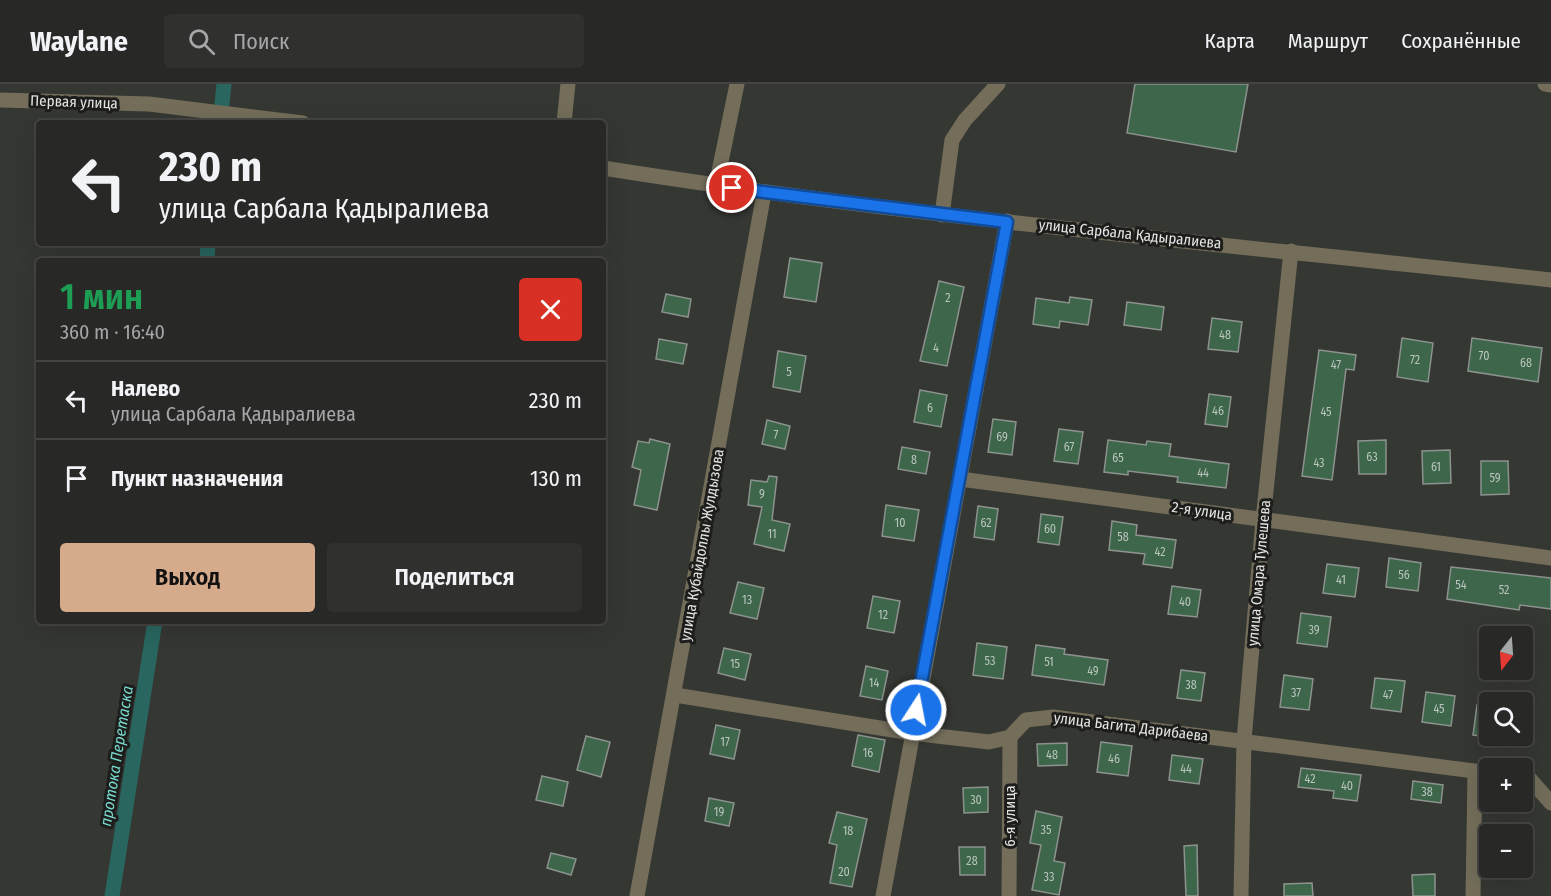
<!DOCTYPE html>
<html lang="ru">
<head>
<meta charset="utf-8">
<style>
	:root { --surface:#282926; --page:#30312e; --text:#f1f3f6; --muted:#a5a6a7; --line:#444543; --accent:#d6ab8b }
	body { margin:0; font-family:"Fira Sans Condensed",sans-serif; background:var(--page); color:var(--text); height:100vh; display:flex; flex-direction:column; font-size:22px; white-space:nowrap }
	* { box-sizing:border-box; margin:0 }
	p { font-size:20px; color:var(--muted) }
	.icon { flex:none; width:33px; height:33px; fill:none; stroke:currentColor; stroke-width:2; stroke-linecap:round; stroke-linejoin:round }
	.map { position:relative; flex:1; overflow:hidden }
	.panel { position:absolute; left:36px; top:174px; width:570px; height:366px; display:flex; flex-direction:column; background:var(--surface); border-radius:6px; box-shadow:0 6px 24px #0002,0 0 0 2px var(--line) }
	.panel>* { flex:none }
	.banner { position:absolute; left:36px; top:36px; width:570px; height:126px; border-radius:6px; box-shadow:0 6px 24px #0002,0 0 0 2px var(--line); background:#282926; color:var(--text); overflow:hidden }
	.needle { width:39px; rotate:197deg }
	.tools { position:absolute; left:1479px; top:542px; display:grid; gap:12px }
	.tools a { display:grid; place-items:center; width:54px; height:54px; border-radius:6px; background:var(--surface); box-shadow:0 6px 24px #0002,0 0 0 2px var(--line); font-size:30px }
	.pin { position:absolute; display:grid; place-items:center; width:51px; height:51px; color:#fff; margin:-26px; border:3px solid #fff; border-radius:50%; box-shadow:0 2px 6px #0007 }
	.me { position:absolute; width:66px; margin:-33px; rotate:11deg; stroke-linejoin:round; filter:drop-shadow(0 0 4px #0008) }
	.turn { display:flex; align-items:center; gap:21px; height:126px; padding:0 24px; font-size:27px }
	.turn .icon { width:78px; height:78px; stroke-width:2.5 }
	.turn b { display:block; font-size:42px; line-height:51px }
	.round { display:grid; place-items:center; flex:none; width:63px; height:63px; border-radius:6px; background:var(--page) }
	.head { display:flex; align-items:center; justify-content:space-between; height:102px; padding:0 24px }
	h1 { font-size:36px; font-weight:600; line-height:45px; color:#1e9e55 }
	.action { display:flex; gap:12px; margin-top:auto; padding:12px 24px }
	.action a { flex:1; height:69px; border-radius:6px; background:var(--accent); color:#111; font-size:24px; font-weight:600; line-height:69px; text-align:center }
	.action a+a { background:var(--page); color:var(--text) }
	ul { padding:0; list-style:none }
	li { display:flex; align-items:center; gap:18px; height:78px; padding:0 24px; border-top:2px solid var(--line) }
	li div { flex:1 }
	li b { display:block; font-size:22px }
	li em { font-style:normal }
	header { display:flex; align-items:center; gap:36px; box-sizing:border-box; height:84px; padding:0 30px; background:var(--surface); border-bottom:2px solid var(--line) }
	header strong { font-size:28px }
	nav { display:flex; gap:33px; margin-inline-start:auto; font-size:21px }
	.search { width:420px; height:54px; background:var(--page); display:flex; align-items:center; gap:15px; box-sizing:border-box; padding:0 21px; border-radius:6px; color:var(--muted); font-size:22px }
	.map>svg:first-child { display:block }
</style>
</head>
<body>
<header>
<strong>Waylane</strong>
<div class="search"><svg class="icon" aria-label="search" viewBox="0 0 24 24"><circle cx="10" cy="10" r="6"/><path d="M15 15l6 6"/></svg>Поиск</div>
<nav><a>Карта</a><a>Маршрут</a><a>Сохранённые</a></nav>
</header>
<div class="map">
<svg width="1551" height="812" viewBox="0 0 1551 812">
	<rect width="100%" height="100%" fill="#353732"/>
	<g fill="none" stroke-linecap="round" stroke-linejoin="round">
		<g stroke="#28665f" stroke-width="15">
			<polyline points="220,39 224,0"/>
			<polyline points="207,177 208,159"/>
			<polyline points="112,812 155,537"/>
		</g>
	</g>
	<g fill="#3d664b" stroke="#8c928e" stroke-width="1.5">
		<polygon points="1135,0 1248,0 1236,68 1127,49"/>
		<polygon points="790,174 822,179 816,218 784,213"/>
		<polygon points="939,197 964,203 947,282 920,277"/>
		<polygon points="666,210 691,215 688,233 662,228"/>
		<polygon points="1070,213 1092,216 1088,241 1060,237 1059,244 1033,240 1036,214 1069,219"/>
		<polygon points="1127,218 1164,223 1161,246 1124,241"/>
		<polygon points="1212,234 1242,238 1238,268 1208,265"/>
		<polygon points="1402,254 1433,259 1428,298 1397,293"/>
		<polygon points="1472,254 1542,264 1538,298 1468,287"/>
		<polygon points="659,255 687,260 683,280 656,275"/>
		<polygon points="1319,266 1356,271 1354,286 1346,285 1332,396 1302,392"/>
		<polygon points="778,267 806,272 800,308 773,303"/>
		<polygon points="920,306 947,311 941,343 914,338"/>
		<polygon points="1209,310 1231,313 1227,343 1205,340"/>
		<polygon points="993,335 1016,338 1012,371 988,368"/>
		<polygon points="767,336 790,342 785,365 762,360"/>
		<polygon points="1059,345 1083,348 1078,380 1054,377"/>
		<polygon points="650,355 670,360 657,426 634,421 641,386 632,383 638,357 649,359"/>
		<polygon points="1108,356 1146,361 1147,357 1171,360 1169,372 1229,380 1226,404 1177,398 1178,393 1128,387 1128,391 1104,388"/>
		<polygon points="1386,356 1386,390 1359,390 1358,357"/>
		<polygon points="902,363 930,368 926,390 898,385"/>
		<polygon points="1450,366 1451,399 1423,400 1422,367"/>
		<polygon points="1481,377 1508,377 1509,410 1481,411"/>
		<polygon points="769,392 777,393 772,436 790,440 784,467 754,460 762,423 748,421 751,396 767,398"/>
		<polygon points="886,421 919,426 914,457 882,452"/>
		<polygon points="978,422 998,425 994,456 974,453"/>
		<polygon points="1041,430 1063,433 1059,461 1038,458"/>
		<polygon points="1112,437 1137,441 1136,451 1176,456 1172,484 1143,480 1145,470 1109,466"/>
		<polygon points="1389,474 1421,479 1418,507 1386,503"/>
		<polygon points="1327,480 1359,484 1355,513 1323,509"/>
		<polygon points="1451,483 1551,494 1551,525 1520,521 1519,526 1447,515"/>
		<polygon points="738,498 764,504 757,535 730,529"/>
		<polygon points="1172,502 1201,506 1197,533 1168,530"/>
		<polygon points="873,512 900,517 894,549 867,544"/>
		<polygon points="1301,529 1331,533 1327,563 1297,559"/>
		<polygon points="977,559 1007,563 1003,595 973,591"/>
		<polygon points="1036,561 1065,565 1064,570 1108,576 1104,601 1032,591"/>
		<polygon points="724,564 751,570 745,596 718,589"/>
		<polygon points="866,582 888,587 882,616 860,612"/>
		<polygon points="1181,586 1205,589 1201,617 1177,614"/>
		<polygon points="1284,591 1313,595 1309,626 1280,623"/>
		<polygon points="1375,594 1405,597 1401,628 1371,624"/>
		<polygon points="1426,608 1455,612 1451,642 1422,638"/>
		<polygon points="1477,621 1490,622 1490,653 1473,651"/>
		<polygon points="716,641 740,646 734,675 710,670"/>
		<polygon points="858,651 885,656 879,688 852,682"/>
		<polygon points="586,652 610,658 601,693 577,686"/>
		<polygon points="1101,658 1132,662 1128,692 1097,688"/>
		<polygon points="1067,659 1067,681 1038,682 1037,660"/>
		<polygon points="1172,671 1203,675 1199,700 1169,696"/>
		<polygon points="1301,684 1361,691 1357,717 1333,714 1334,707 1298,703"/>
		<polygon points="542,692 568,698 563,722 536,716"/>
		<polygon points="1413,697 1443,701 1441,719 1411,715"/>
		<polygon points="988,703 988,728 964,729 963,704"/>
		<polygon points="709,714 734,719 729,742 705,737"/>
		<polygon points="1036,727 1062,733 1054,777 1065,779 1059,811 1032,806 1041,761 1030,759"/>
		<polygon points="837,728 867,735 852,803 830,799 837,761 829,759"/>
		<polygon points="1197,761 1198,812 1186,812 1184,762"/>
		<polygon points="959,763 985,763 985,791 960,791"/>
		<polygon points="551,769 576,775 571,791 547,784"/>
		<polygon points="1435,790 1435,812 1413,812 1412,791"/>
		<polygon points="1312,799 1313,812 1284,812 1284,800"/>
	</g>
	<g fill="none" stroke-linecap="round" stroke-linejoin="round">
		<g stroke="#736d5a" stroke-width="15">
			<polyline points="1545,0 1551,1"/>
			<polyline points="0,16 149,20 303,39"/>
			<polyline points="564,39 568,0"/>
			<path d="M603,84C917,134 1235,161 1551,196"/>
			<polyline points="716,102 737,0"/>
			<polyline points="942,131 952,56 965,36 998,0"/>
			<polyline points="960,395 1551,474"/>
			<polyline points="675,611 911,649 989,658 1010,653 1026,636 1053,633 1490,689"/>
			<polyline points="1522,693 1529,694 1551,719"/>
			<polyline points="637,812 764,109"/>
			<polyline points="883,812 1007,137"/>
			<polyline points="1009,812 1010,653"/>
			<polyline points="1241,812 1244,656 1263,436 1291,167"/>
			<polyline points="1473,812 1475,688"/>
		</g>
	</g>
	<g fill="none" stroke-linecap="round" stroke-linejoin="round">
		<defs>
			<polyline id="route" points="732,104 1007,138 916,626"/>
		</defs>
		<use href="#route" stroke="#114b97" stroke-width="15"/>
		<use href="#route" stroke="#1a73e8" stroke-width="10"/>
	</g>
	<g text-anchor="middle" stroke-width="6" stroke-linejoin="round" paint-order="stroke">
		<g font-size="12" fill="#bac5bc">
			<text x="948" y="218">2</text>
			<text x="1225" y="255">48</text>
			<text x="936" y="268">4</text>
			<text x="1484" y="276">70</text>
			<text x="1415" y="280">72</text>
			<text x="1526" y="283">68</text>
			<text x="1336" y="285">47</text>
			<text x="789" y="292">5</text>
			<text x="930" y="328">6</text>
			<text x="1218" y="331">46</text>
			<text x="1326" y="332">45</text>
			<text x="776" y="355">7</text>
			<text x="1002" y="357">69</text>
			<text x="1069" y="367">67</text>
			<text x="1372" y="377">63</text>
			<text x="1118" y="378">65</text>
			<text x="914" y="380">8</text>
			<text x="1319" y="383">43</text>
			<text x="1436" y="387">61</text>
			<text x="1203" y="393">44</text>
			<text x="1495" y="398">59</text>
			<text x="762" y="414">9</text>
			<text x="900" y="443">10</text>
			<text x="986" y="443">62</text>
			<text x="1050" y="449">60</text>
			<text x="772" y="454">11</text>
			<text x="1123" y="457">58</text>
			<text x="1160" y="472">42</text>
			<text x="1404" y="495">56</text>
			<text x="1341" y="500">41</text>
			<text x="1461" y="505">54</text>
			<text x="1504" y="510">52</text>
			<text x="747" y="520">13</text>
			<text x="1185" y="522">40</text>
			<text x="883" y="535">12</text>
			<text x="1314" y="550">39</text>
			<text x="990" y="581">53</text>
			<text x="1049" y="582">51</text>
			<text x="735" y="584">15</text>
			<text x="1093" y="591">49</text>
			<text x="874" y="603">14</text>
			<text x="1191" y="605">38</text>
			<text x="1296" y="613">37</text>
			<text x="1388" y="615">47</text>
			<text x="1439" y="629">45</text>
			<text x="725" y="662">17</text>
			<text x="868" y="673">16</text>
			<text x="1052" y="675">48</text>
			<text x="1114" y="679">46</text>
			<text x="1186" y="689">44</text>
			<text x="1310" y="699">42</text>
			<text x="1347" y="706">40</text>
			<text x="1427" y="712">38</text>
			<text x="976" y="720">30</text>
			<text x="719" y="732">19</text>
			<text x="1046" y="750">35</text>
			<text x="848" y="751">18</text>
			<text x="972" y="781">28</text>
			<text x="844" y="792">20</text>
			<text x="1049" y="797">33</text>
		</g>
		<g font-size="15" fill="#e4e5e2" stroke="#1d1e1c">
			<text transform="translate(74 18) rotate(2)" y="5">Первая улица</text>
			<text transform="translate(1130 150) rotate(6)" y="5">улица Сарбала Қадыралиева</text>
			<text transform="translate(1202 427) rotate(8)" y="5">2-я улица</text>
			<text transform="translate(702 461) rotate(-80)" y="5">улица Кубайдоллы Жулдызова</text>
			<text transform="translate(1259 489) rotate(-85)" y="5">улица Омара Тулешева</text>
			<text transform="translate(1131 643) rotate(7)" y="5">улица Багита Дарибаева</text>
			<text transform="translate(1010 732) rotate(-90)" y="5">6-я улица</text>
		</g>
		<g font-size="16" font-style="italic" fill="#79dbd0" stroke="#1d1e1c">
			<text transform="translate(116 672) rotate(-81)" y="6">протока Перетаска</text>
		</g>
	</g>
</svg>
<div class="tools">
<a><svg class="needle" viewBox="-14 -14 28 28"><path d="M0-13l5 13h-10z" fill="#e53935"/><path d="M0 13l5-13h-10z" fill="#a5a6a7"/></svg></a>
<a><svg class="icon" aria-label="search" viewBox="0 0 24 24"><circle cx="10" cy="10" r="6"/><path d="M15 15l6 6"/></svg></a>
<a>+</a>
<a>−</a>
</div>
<div class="pin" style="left:732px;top:104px;background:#d93025"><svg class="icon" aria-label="arrive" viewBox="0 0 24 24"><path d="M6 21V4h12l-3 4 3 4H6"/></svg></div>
<svg class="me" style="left:916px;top:626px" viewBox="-20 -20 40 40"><circle r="17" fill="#1a73e8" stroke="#fff" stroke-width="3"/><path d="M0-11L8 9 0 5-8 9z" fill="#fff"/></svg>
<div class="banner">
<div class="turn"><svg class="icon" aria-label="left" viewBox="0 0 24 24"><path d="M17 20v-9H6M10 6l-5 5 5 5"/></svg><div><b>230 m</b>улица Сарбала Қадыралиева</div></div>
</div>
<section class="panel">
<div class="head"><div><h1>1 мин</h1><p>360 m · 16:40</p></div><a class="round" style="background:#d93025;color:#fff"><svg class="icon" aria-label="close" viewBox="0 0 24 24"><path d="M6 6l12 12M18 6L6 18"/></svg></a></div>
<ul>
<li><svg class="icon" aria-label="left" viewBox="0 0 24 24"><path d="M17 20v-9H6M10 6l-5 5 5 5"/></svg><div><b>Налево</b><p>улица Сарбала Қадыралиева</p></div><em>230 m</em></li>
<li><svg class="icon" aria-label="arrive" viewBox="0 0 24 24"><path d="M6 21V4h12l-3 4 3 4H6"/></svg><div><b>Пункт назначения</b></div><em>130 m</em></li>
</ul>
<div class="action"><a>Выход</a><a>Поделиться</a></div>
</section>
</div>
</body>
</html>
